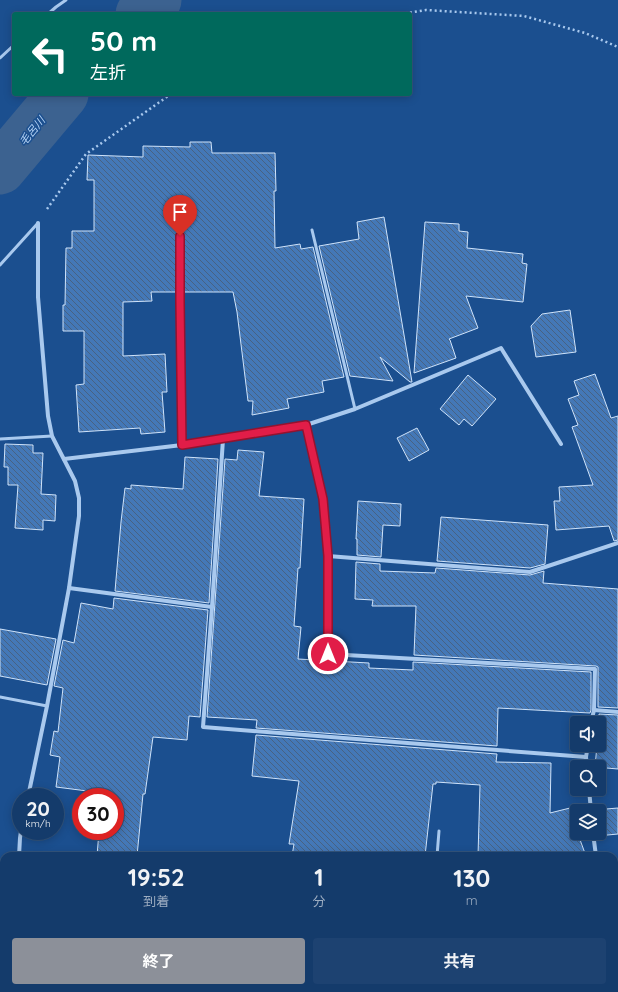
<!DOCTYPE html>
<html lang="ja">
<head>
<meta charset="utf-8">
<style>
	:root { --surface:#143b6b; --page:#1d4271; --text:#f1f3f6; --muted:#9dadc1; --line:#33557e; --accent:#8c9099 }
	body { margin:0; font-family:Quicksand,"Noto Sans JP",sans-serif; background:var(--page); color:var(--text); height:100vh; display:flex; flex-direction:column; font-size:15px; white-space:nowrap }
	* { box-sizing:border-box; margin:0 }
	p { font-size:13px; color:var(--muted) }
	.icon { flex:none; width:22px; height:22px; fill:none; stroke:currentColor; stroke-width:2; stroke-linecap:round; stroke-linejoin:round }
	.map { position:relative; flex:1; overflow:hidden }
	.panel { position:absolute; left:0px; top:852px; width:618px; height:140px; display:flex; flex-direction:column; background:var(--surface); border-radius:12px 12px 0 0; box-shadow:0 2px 10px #0003,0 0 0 1px var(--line) }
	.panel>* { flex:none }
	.banner { position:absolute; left:12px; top:12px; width:400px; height:84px; border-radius:4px; box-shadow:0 2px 10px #0003,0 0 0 1px var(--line); background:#00695c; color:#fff; overflow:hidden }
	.controls { position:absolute; left:570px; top:716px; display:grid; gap:8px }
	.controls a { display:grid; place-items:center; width:36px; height:36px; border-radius:4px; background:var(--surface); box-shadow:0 2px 10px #0003,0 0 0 1px var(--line); font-size:20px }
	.speed { position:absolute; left:12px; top:788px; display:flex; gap:8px; font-size:20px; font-weight:700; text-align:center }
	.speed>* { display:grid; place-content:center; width:52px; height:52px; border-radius:50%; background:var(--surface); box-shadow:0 2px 10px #0003,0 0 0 1px var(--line); line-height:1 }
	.speed small { font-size:10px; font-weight:400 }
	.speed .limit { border:6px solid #d22; background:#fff; color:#111 }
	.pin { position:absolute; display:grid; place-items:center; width:34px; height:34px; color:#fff; margin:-41px -17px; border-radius:50% 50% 50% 0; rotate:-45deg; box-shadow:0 0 4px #0007 }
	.pin .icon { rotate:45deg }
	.me { position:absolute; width:44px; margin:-22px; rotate:0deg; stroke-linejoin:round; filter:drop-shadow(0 0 3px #0008) }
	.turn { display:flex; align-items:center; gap:14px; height:84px; padding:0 12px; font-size:18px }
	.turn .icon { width:52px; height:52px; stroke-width:2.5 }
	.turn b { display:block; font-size:28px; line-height:34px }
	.eta { display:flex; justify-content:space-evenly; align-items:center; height:68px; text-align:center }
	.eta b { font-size:24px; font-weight:700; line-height:28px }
	.cta { display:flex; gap:8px; margin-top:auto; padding:8px 12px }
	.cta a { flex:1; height:46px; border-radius:4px; background:var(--accent); color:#fff; font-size:16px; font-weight:700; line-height:46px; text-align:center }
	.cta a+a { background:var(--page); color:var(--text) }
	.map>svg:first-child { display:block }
</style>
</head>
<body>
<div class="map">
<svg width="618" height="992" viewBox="0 0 618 992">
	<defs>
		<pattern id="building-back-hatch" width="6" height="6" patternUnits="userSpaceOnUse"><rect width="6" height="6" fill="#4478b7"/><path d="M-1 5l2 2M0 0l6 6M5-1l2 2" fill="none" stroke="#486282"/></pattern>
	</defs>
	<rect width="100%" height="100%" fill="#1b4f8f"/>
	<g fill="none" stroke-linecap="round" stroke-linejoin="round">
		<g stroke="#3c6290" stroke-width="51">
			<polyline points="141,14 156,0"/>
			<polyline points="0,169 63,94"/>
		</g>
	</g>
	<g fill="url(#building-back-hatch)" stroke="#cfe3fa">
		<polygon points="190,142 211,142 212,153 275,153 276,191 274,191 275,248 300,244 301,249 313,247 344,377 322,381 324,392 287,399 289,408 252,415 253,401 248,401 237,312 233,292 183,292 183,222 182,220 180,219 178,220 177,222 177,292 151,292 152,301 123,302 123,356 165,354 167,392 162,392 165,432 141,434 140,428 79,432 76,385 84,384 84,331 63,331 63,305 65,305 66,248 72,248 72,231 94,231 94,180 87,180 88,155 143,157 143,146 190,147"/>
		<polygon points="384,217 412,382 410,382 380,357 393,381 350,376 319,246 359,239 357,222"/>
		<polygon points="425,222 459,224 459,231 468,232 467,248 523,254 522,263 527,264 523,302 466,296 478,328 449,339 450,340 456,358 414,373"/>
		<polygon points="570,310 576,352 536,357 531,326 542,314"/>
		<polygon points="595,374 611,418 618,416 618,540 614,541 609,526 556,530 554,501 560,501 559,487 593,485 572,427 578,425 568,399 579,395 574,381"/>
		<polygon points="468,375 496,399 472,426 464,419 459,425 440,409"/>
		<polygon points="417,428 429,450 409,461 397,438"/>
		<polygon points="5,444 33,445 33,453 43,453 41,494 56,495 55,521 43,520 43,530 15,528 18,485 8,485 8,467 4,467"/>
		<polygon points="238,450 264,452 259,496 304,499 300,568 298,568 294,626 301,627 298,659 369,663 369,668 413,670 413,662 591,672 591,710 590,713 498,708 497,746 256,728 257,720 207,717 225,459 237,460"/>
		<polygon points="185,457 218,459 209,603 115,591 121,522 125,488 131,489 131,485 183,489"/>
		<polygon points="358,501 401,504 400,526 383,525 381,557 357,555 357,539 356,539"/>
		<polygon points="441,517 548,525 545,564 530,568 437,561"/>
		<polygon points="356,562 380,564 380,571 435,573 436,568 530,575 544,571 543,583 618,589 618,708 598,707 598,667 596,666 414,655 416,606 372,606 373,600 355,599"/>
		<polygon points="114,598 208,610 200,717 189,716 187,740 153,737 145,794 143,794 137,856 97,856 99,831 115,831 115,797 102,797 103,793 56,787 60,757 50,755 54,731 58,732 63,688 54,686 63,640 74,643 81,603 113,609"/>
		<polygon points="0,629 56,639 47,685 0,676"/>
		<polygon points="599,714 618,715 618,769 595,767 597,745 599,745"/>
		<polygon points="256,735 497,754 496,762 551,763 550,813 570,808 571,812 577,812 577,833 590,833 590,836 579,837 586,856 478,856 480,785 436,782 436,784 433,784 425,856 292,856 294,844 289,844 299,781 252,776"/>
		<polygon points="618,808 618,834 597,836 597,833 599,833 599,811 594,810"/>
	</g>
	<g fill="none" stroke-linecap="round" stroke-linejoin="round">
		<g stroke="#a9c9ee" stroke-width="2.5" stroke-dasharray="2 3" stroke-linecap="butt">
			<polyline points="400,14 426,10 524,16 585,33 618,47"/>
			<polyline points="47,209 86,154 171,94"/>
		</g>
		<g stroke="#a9c9ee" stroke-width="3">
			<polyline points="48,14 56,7 66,0"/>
			<polyline points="0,58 14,45"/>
			<polyline points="180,222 180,302 182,445"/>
			<polyline points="312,230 355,409"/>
			<polyline points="0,265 38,223"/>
			<polyline points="0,439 52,436"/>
			<polyline points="0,697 47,706"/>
			<polyline points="437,856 439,831"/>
			<polyline points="593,992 594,988"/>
		</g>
		<g stroke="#a9c9ee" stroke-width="4">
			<polyline points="306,425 323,499 328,556 328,654 595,669 594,710 591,723"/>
			<polyline points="223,439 212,607 203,727 586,757"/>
			<polyline points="64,459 182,445 306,425 355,409 501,348 561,444"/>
			<polyline points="328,556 530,572 618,543"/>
			<polyline points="69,588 212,607"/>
			<polyline points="594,710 618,712"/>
			<polyline points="587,767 586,757 588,745"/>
			<polyline points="589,789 591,811"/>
			<polyline points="28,797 47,706 69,588 79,516 79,498 75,481 52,436 48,416 38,297 38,223"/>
			<polyline points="593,833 596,856"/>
			<polyline points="19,856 20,838 21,831"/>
			<polyline points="614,895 618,904"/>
			<polyline points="614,917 618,916"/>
		</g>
		<g stroke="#f0f6ff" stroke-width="10">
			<polyline points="0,977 4,980"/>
			<polyline points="16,988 23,992"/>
		</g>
	</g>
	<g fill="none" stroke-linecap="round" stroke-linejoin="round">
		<defs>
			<polyline id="route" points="180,236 180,302 182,445 306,425 323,499 328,556 328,654"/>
		</defs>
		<use href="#route" stroke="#92132f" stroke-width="10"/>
		<use href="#route" stroke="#e11d48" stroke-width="7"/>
	</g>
	<g text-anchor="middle" stroke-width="3" stroke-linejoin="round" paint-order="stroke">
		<g font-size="11" font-style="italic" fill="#b5d3f5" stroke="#1b4f8f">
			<text transform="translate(32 131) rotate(-50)" y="4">毛呂川</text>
		</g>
	</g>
</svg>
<div class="controls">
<a><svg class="icon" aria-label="sound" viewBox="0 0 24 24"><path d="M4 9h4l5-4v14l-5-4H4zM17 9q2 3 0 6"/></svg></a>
<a><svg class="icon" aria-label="search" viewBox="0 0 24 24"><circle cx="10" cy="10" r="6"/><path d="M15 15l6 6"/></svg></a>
<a><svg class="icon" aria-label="layers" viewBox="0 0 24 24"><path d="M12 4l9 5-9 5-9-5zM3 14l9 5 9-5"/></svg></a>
</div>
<div class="speed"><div>20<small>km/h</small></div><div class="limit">30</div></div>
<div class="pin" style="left:180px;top:236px;background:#d93025"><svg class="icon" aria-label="arrive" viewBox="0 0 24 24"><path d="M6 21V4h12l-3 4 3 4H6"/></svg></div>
<svg class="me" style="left:328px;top:654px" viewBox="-20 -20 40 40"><circle r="17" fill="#e11d48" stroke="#fff" stroke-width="3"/><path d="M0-11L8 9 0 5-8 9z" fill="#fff"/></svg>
<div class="banner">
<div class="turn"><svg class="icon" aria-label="left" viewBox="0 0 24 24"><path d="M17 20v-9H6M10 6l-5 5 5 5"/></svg><div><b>50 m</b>左折</div></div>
</div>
<section class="panel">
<div class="eta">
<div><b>19:52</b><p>到着</p></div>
<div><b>1</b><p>分</p></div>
<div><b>130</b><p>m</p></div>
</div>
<div class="cta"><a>終了</a><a>共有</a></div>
</section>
</div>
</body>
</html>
